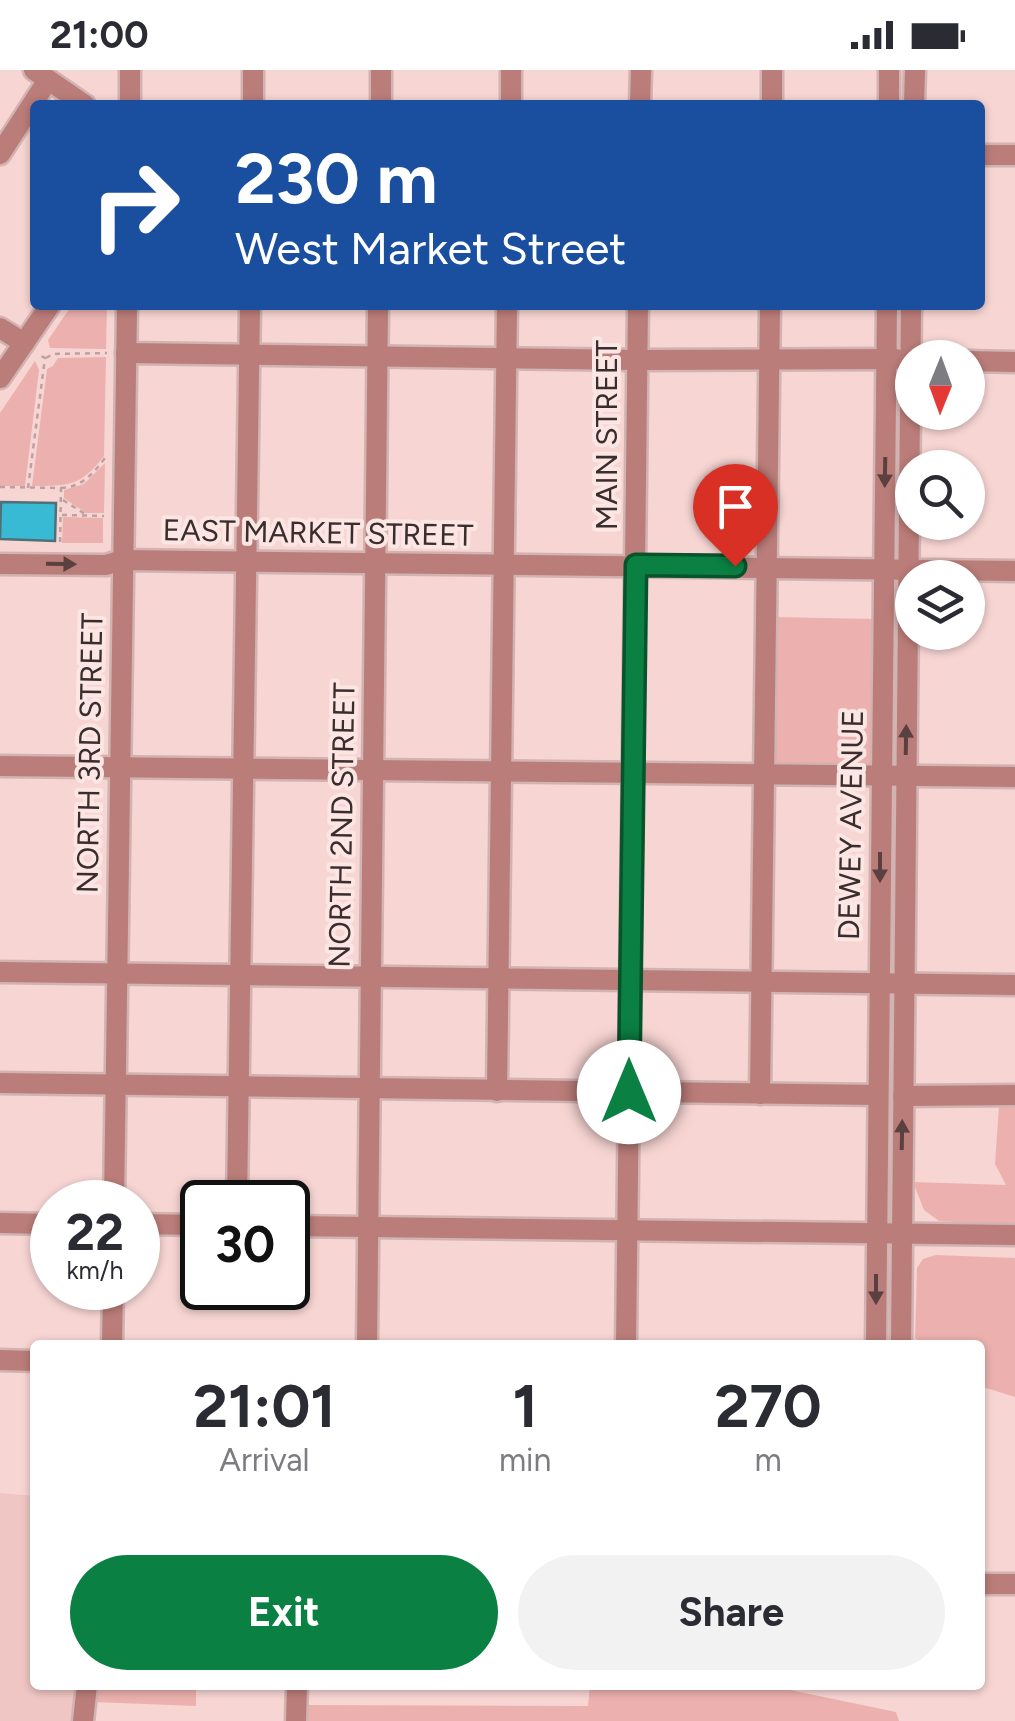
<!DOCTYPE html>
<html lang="en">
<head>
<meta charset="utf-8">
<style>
	:root { --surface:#fff; --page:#f2f2f3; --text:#2b2b33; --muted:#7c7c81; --accent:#0b8043 }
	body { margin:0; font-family:Figtree,sans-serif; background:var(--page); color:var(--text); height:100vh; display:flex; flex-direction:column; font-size:38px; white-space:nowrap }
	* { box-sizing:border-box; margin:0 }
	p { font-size:32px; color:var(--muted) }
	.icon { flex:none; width:55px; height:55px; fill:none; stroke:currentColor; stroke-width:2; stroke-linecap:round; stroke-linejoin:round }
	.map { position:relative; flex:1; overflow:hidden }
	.side { position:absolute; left:30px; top:1270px; width:955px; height:350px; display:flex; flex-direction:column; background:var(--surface); border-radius:10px; box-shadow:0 2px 8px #0004 }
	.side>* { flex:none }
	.top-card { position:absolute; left:30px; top:30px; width:955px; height:210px; border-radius:10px; box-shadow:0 2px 8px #0004; background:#1a4fa0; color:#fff; overflow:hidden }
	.needle { width:65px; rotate:181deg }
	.tools { position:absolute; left:895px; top:270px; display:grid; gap:20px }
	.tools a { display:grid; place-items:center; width:90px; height:90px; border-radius:50%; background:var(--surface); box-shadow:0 2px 8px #0004; font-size:50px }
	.speed { position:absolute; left:30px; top:1110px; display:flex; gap:20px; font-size:50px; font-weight:700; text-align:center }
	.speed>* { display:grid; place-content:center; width:130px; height:130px; border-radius:50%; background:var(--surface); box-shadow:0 2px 8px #0004; line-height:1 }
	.speed small { font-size:25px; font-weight:400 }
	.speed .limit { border:5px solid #111; border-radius:15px; background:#fff; color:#111 }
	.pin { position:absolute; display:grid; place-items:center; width:85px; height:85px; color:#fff; margin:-102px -42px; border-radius:50% 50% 50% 0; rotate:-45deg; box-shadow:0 0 10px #0007 }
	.pin .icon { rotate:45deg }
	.me { position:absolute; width:110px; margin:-55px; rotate:0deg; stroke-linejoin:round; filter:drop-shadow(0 0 8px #0008) }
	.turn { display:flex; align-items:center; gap:35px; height:210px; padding:0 40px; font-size:45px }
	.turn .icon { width:130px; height:130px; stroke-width:2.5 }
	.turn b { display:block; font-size:70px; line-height:85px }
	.eta { display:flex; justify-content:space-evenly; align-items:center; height:170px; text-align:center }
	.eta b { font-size:60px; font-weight:700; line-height:70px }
	.button { display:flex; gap:20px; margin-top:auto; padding:20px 40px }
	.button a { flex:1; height:115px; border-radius:60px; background:var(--accent); color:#fff; font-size:40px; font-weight:700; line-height:115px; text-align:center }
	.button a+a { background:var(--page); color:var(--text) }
	.status { display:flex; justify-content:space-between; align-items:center; height:70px; padding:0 50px; background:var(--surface); direction:ltr }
	.status svg { height:28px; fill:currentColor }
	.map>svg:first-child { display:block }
</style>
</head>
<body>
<div class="status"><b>21:00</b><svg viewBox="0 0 49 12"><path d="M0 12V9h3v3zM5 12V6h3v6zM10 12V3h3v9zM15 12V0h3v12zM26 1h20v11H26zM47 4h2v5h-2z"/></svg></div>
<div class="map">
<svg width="1015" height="1651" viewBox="0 0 1015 1651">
	<rect width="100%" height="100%" fill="#f7d5d3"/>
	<polygon fill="#efc6c3" points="0,1423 35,1426 35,1615 78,1615 74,1651 0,1651"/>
	<g fill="#ecb1ae">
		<polygon points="72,235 107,235 106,279 50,278 48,270"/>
		<path d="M106,287L104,386C81,416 69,416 32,416L47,299L53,296L58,288Z"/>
		<polygon points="35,291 39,300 25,416 0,416 0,343"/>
		<polygon points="105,393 104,443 86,443 64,428 64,420 84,414"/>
		<polygon points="63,447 103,448 103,473 62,473"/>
		<polygon points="772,547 877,549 874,687 869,694 859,698 769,697"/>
		<polygon points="1000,1021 1015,1022 1015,1155 939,1151 924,1140 913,1112 1006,1115 995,1094"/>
		<polygon points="936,1185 1015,1188 1015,1327 980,1316 980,1275 923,1275 915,1268 917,1198 923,1189"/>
		<polygon points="96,1615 196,1615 196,1636 94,1632"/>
		<polygon points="590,1615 766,1615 896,1642 899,1651 308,1651 308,1635 588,1636"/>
	</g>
	<polygon fill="#38bad5" stroke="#506f77" stroke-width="2.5" points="1,432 56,433 55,471 0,469"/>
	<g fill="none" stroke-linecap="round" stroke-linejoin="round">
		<defs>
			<g id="minor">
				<polyline points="34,0 85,35"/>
				<polyline points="253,0 253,35"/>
				<polyline points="130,35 130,0"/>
				<polyline points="381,35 381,0"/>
				<polyline points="511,35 511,0"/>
				<polyline points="640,35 641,0"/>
				<polyline points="772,35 772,0"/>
				<polyline points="889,35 889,0"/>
				<polyline points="914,35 915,0"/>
				<polyline points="0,84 48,10"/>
				<polyline points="980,85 1015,85"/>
				<polyline points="0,258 24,273"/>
				<polyline points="126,283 637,290 896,289"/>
				<polyline points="968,291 1015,292"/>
				<polyline points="0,308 50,235"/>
				<polyline points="0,494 106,495 122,490 1015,501"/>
				<polyline points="0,696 1015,707"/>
				<polyline points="0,902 1015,915"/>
				<polyline points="0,1013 878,1025"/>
				<polyline points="497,1021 507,235"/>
				<polyline points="760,1024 770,235"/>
				<polyline points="903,1026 1015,1025"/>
				<polyline points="114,1132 127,235"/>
				<polyline points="237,1132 250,235"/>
				<polyline points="0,1153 52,1154"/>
				<polyline points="138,1154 202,1155"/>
				<polyline points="288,1156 1015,1165"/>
				<polyline points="112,1275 113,1218"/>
				<polyline points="367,1275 378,235"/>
				<polyline points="626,1275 638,235"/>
				<polyline points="876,1275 887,235"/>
				<polyline points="901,1275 911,235"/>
				<polyline points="0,1290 35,1291"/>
				<polyline points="980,1514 1015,1514"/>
				<polyline points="83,1651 87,1615"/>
				<polyline points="296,1651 297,1615"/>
			</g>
		</defs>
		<use href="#minor" stroke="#d1b3b2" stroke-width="25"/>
		<g stroke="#bda1a0" stroke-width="2.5" stroke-dasharray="5 5" stroke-linecap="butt">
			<polyline points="46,288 53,284 107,283"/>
			<polyline points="0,417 61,418 60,475"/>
			<polyline points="28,418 45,288 38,284"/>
			<path d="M61,418C82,417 93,404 105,388"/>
			<polyline points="63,430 85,444"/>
			<polyline points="62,445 104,446"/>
		</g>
		<use href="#minor" stroke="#bb7d79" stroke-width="20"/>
	</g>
	<defs><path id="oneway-solid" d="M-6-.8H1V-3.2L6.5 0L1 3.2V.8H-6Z" transform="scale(2.5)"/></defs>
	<g fill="#5a413f">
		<use href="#oneway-solid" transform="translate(885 402) rotate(91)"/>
		<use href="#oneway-solid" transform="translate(61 494) rotate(1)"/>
		<use href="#oneway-solid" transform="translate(906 670) rotate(-89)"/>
		<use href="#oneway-solid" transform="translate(880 797) rotate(90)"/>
		<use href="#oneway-solid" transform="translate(902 1065) rotate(-89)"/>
		<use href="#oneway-solid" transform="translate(876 1219) rotate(90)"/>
	</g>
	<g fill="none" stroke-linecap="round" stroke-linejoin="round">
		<defs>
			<polyline id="route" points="629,1022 636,495 735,496"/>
		</defs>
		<use href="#route" stroke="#07532c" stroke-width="25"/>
		<use href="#route" stroke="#0b8043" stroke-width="18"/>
	</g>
	<g text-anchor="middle" stroke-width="8" stroke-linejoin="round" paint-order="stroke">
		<g font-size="30" fill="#3a2d2c" stroke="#fbe6e4">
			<text transform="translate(607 365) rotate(-90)" y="10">MAIN STREET</text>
			<text transform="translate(318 463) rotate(1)" y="10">EAST MARKET STREET</text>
			<text transform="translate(90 683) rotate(-89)" y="10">NORTH 3RD STREET</text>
			<text transform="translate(342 755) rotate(-89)" y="10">NORTH 2ND STREET</text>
			<text transform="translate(851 755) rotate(-89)" y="10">DEWEY AVENUE</text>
		</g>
	</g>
</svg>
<div class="tools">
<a><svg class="needle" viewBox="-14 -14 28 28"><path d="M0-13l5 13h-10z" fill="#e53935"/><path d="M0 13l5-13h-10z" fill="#7c7c81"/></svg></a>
<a><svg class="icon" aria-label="search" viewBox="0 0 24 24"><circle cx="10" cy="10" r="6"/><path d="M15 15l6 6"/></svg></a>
<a><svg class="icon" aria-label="layers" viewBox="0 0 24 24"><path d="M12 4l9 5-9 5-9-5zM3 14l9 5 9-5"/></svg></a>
</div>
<div class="speed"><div>22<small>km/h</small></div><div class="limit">30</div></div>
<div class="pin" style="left:735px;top:496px;background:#d93025"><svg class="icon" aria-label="arrive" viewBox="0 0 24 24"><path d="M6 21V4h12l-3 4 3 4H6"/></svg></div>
<svg class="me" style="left:629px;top:1022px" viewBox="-20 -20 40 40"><circle r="19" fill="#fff"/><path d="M0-13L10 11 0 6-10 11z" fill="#0b8043"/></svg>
<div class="top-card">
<div class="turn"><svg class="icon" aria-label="right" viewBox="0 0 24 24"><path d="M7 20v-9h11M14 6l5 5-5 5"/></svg><div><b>230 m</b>West Market Street</div></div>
</div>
<section class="side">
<div class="eta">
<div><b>21:01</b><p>Arrival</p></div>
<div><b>1</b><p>min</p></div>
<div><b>270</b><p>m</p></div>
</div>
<div class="button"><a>Exit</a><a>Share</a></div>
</section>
</div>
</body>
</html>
